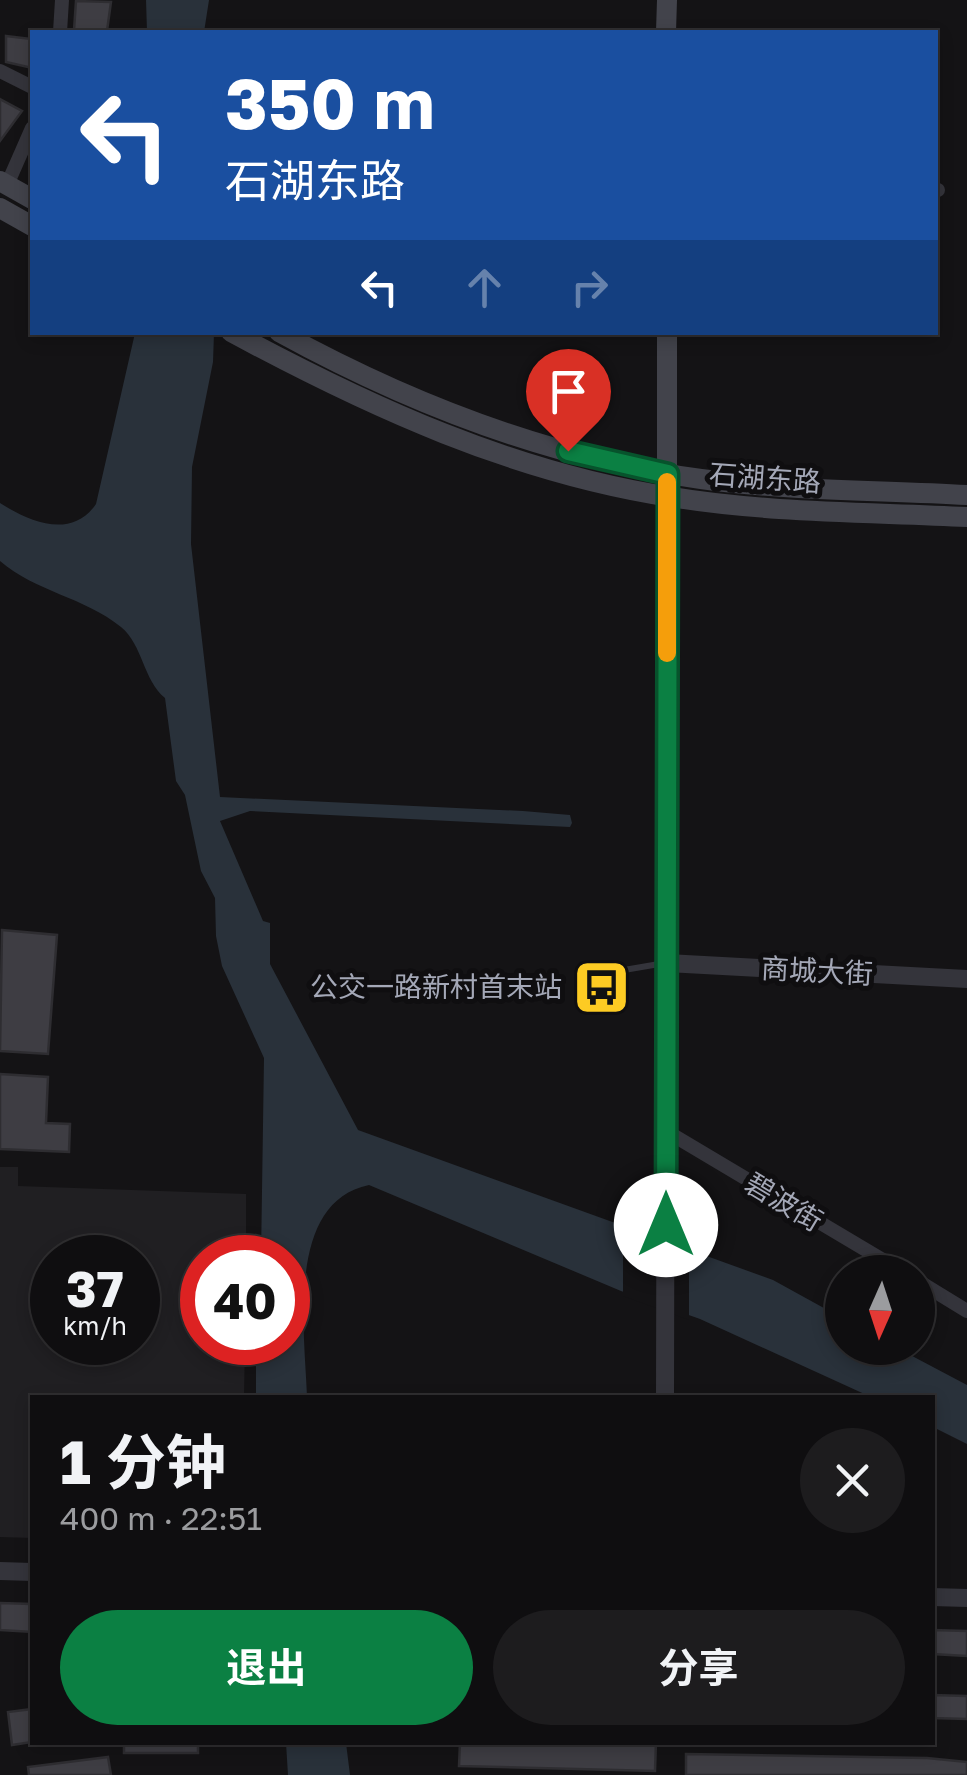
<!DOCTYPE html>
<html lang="zh">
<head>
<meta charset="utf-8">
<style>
	:root { --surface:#0f0e10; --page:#1d1c1e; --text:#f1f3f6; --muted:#9b9c9f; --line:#2f2e30; --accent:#0b8043 }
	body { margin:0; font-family:"Golos Text","Noto Sans SC",sans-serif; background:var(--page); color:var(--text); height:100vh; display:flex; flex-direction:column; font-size:38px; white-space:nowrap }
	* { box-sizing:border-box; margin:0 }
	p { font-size:32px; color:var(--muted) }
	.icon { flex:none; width:55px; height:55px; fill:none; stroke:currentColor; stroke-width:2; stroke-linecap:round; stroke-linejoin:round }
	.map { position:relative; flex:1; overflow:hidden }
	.side { position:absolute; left:30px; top:1395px; width:905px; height:350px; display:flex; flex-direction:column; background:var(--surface); border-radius:0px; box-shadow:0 5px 15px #0003,0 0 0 2px var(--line) }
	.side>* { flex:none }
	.guide { position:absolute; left:30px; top:30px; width:908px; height:305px; border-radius:0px; box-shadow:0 5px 15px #0003,0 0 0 2px var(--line); background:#1a4fa0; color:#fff; overflow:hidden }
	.needle { width:65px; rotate:183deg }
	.fabs { position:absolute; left:825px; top:1255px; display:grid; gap:20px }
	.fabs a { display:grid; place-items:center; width:110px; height:110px; border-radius:50%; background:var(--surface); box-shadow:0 5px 15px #0003,0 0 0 2px var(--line); font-size:50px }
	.speed { position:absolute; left:30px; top:1235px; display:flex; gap:20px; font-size:50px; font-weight:700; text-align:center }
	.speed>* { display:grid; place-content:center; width:130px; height:130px; border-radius:50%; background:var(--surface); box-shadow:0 5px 15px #0003,0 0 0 2px var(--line); line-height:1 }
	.speed small { font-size:25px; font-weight:400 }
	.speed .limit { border:15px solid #d22; background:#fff; color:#111 }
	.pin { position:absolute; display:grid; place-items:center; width:85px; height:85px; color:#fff; margin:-102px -42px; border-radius:50% 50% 50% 0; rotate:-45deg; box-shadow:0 0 10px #0007 }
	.pin .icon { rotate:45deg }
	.me { position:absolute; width:110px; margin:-55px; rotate:0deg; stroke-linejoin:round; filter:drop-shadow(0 0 8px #0008) }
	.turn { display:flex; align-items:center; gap:35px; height:210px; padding:0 30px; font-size:45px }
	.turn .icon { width:130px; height:130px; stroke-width:2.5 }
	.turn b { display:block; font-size:70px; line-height:85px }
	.lanes { display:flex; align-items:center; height:95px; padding:0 30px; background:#0003; justify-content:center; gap:50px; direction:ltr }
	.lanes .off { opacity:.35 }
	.round { display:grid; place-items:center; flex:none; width:105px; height:105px; border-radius:52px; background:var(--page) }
	.summary { display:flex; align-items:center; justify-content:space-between; height:170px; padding:0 30px }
	h1 { font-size:60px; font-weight:700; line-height:75px }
	.primary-button { display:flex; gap:20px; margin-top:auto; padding:20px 30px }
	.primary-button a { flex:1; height:115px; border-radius:60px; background:var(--accent); color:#fff; font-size:40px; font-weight:700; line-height:115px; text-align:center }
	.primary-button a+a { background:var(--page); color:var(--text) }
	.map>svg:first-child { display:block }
</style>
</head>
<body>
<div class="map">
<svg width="967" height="1775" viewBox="0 0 967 1775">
	<rect width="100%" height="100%" fill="#141315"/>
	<path fill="#201f22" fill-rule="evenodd" d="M0,1167H18V1186L246,1194V1257L202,1258V1342L245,1343L244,1397L32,1398V1538L0,1537ZM52,1258H138V1342H52Z"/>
	<g fill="#29313a">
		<polygon points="146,0 209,0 204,32 147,32"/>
		<path d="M135,333H214L213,362L192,467L191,544L220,797L523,811L570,815L572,823L570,827L250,811L220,821L263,921L270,923V964L358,1130L773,1280L842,1318V1348H897L967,1385V1444L933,1427L932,1398L871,1397L700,1319L621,1291L369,1185C285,1202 305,1334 307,1397H256V1343L288,1342V1258L261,1257L264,1058L222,966L216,936L215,898L201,871L185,795L176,781L165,698C143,680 143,645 121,627C84,597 36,592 0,561V503C31,523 72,539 96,504Z"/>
		<polygon points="286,1743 346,1743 350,1775 288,1775"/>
	</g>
	<polygon fill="#141315" points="623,1222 689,1245 689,1320 623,1296"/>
	<g fill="#3e3d43" stroke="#2e2d31" stroke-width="2.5">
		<polygon points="76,1 111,2 107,31 74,30"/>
		<polygon points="6,36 32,39 32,68 6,62"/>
		<polygon points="0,99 22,111 0,141"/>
		<polygon points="2,930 57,935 48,1054 0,1051"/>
		<polygon points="0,1074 48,1077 46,1123 70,1124 69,1152 0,1149"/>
		<polygon points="0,1603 32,1604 32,1632 0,1630"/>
		<polygon points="932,1630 967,1631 967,1656 932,1654"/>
		<polygon points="932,1695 967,1696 967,1719 932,1718"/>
		<polygon points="32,1709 32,1742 12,1745 8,1712"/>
		<rect x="124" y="1742" width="74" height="11"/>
		<polygon points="460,1742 656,1742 655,1771 459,1766"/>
		<polygon points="686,1754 927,1758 967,1762 967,1775 686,1775"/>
		<polygon points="108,1757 111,1775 29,1775 28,1767"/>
	</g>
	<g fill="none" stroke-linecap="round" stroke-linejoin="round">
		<polyline stroke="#34343b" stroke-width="6" points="589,976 665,963"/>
		<g stroke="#34343b" stroke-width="14">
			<polyline points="60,32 62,0"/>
			<polyline points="0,71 32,87"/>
			<polyline points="7,185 32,128"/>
			<polyline points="935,190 938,190"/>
			<polyline points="666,1131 903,1272"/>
			<polyline points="918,1281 967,1311"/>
		</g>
		<g stroke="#34343b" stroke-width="18">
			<polyline points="667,963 967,979"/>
			<polyline points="665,1398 667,474"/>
			<polyline points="0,1571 32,1572"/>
			<polyline points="932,1597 967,1598"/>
		</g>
		<g stroke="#42434b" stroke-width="20">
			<polyline points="666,32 667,0"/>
			<polyline points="0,181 32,199"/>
			<polyline points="0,208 32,226"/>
			<path d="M231,332C370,407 514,473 671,497C768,513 869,512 967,517"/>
			<path d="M279,332C410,404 552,459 701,479C788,491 879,490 967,495"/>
			<polyline points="667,332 667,474"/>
		</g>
	</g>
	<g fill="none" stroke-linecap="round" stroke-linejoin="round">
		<defs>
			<polyline id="route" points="568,451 668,474 666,1225"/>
		</defs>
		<use href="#route" stroke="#07532c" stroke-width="25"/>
		<use href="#route" stroke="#0b8043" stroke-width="18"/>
		<polyline stroke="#f59e0b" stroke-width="18" points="667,653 667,482"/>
	</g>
	<defs>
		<symbol id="bus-square" viewBox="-11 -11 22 22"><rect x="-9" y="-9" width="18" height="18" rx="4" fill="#fdcb23" stroke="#0f0e10"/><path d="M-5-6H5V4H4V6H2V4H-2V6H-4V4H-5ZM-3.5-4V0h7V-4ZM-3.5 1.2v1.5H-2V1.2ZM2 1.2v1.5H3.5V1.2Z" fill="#111"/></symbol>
	</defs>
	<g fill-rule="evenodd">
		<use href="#bus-square" x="570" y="956" width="63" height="63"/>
	</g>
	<g text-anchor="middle" stroke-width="10" stroke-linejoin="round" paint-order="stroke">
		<g font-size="28" fill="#a4a8b7" stroke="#0f0e10">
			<text transform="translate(765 478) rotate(4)" y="10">石湖东路</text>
			<text transform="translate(817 971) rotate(3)" y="10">商城大街</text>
			<text transform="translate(784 1202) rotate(31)" y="10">碧波街</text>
		</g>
		<g font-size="28" fill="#a4a8b7" stroke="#0f0e10" text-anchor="end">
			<text x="562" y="997">公交一路新村首末站</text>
		</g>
	</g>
</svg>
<div class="fabs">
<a><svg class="needle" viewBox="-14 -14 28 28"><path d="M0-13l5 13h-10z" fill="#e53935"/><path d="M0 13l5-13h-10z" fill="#9b9c9f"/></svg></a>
</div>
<div class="speed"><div>37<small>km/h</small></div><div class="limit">40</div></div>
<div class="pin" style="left:568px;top:451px;background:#d93025"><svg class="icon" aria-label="arrive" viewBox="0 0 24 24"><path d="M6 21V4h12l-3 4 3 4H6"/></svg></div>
<svg class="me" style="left:666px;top:1225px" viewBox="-20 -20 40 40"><circle r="19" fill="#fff"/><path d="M0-13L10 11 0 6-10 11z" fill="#0b8043"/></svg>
<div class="guide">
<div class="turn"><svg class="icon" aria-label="left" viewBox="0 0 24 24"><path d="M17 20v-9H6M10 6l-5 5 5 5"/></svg><div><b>350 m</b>石湖东路</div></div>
<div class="lanes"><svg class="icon" aria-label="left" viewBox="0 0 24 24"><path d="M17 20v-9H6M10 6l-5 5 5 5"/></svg><svg class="icon off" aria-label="ahead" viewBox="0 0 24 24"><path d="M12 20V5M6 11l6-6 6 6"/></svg><svg class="icon off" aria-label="right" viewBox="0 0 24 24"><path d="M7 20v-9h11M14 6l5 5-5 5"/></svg></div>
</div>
<section class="side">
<div class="summary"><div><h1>1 分钟</h1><p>400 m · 22:51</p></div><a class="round"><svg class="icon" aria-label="close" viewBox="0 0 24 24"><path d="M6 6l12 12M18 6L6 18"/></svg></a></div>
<div class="primary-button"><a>退出</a><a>分享</a></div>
</section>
</div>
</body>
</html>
